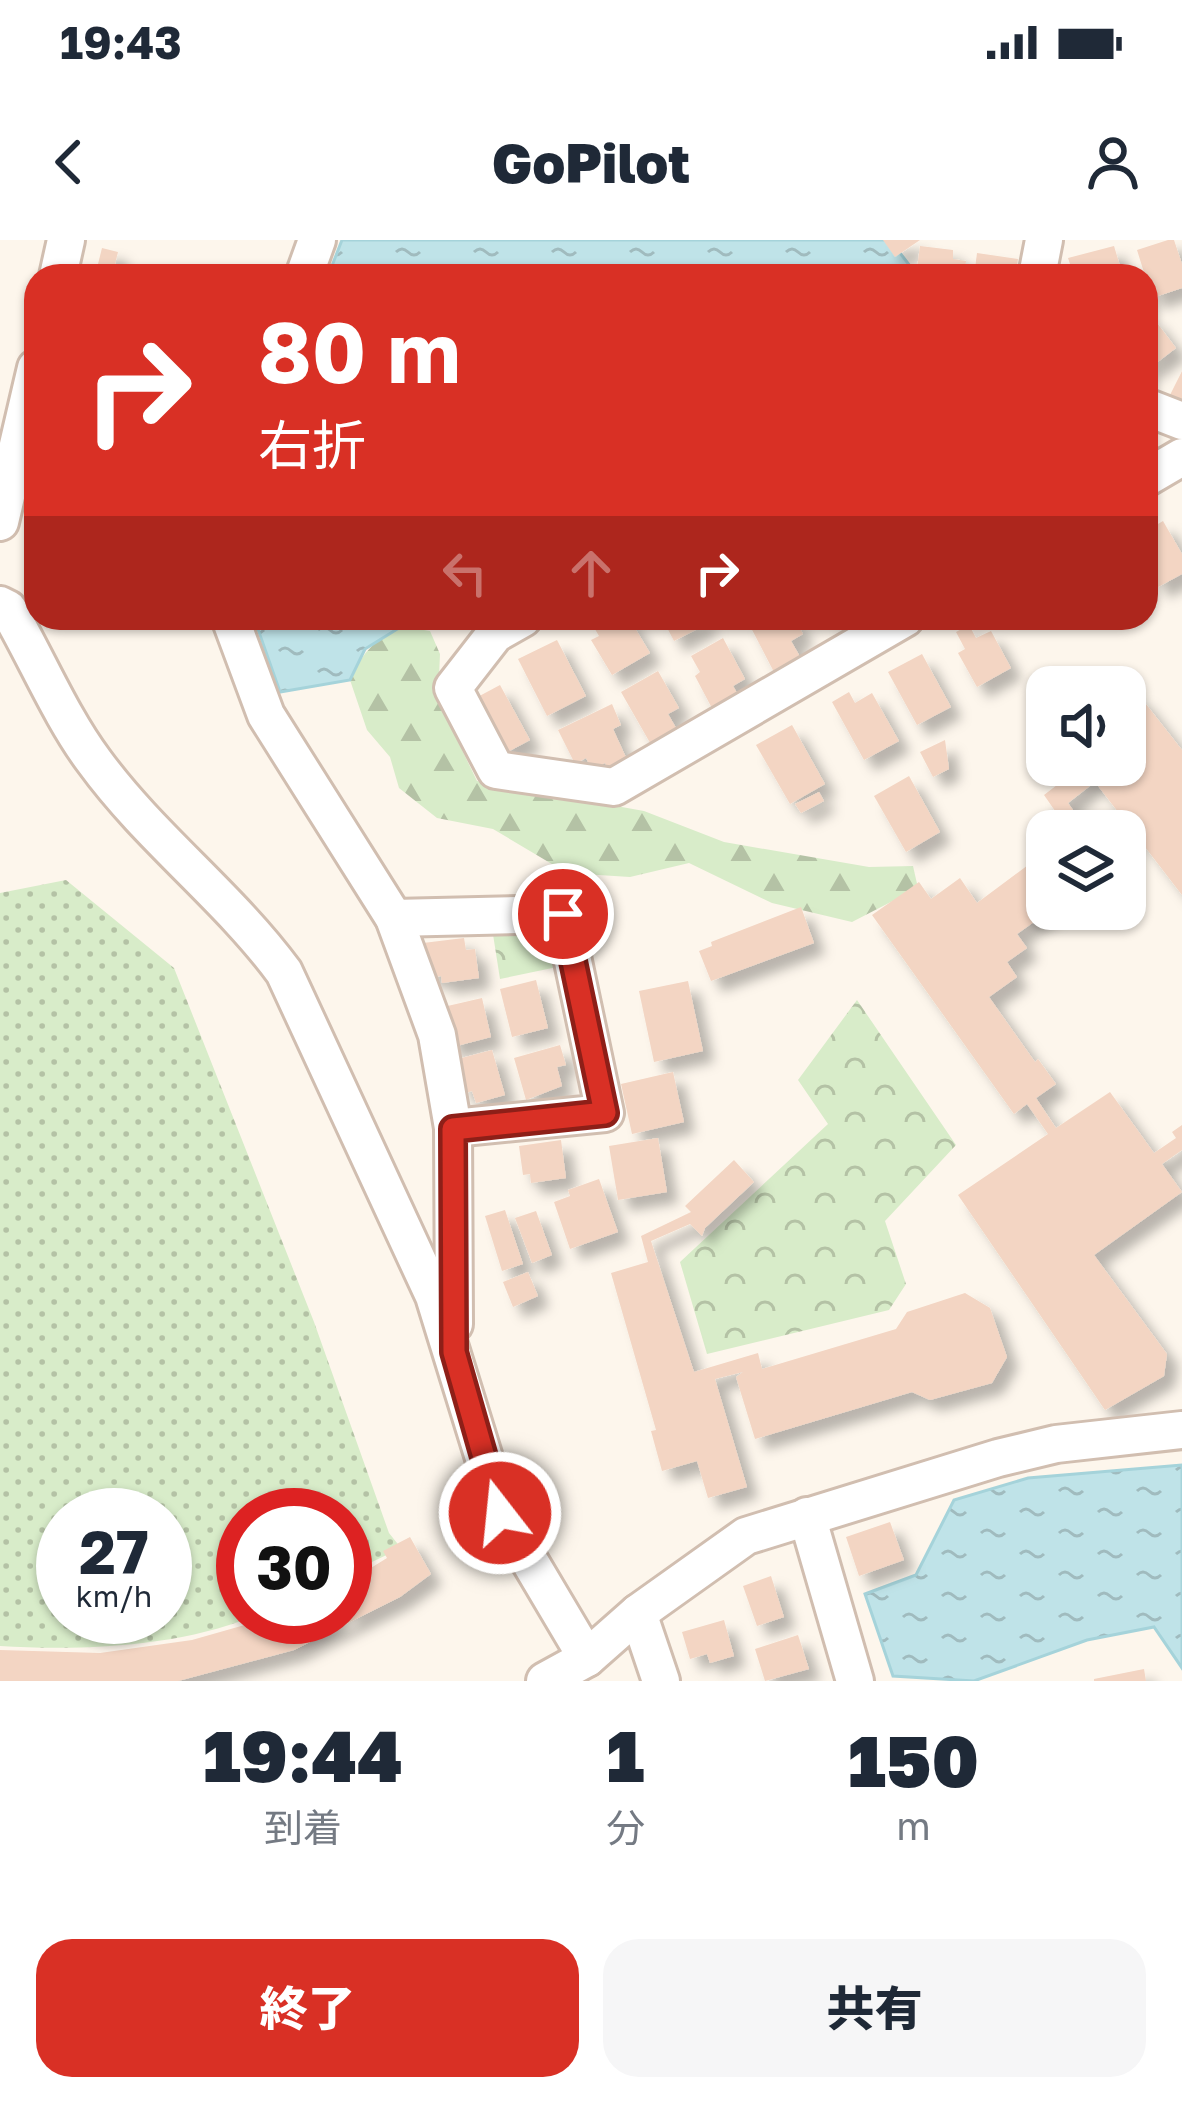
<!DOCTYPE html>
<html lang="ja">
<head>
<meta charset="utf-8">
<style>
	:root { --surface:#fff; --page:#f6f6f7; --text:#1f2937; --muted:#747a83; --accent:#d93025 }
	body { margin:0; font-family:"Golos Text","Noto Sans JP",sans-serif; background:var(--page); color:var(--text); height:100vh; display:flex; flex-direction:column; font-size:45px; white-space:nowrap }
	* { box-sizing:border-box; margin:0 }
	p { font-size:39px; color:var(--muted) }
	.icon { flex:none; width:66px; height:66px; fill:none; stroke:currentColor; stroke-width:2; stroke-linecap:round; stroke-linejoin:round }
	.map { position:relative; height:1441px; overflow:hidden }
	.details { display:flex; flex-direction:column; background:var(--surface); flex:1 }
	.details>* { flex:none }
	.guide { position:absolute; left:24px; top:24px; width:1134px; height:366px; border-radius:36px; box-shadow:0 3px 9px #0004; background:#d93025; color:#fff; overflow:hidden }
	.fabs { position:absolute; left:1026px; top:426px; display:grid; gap:24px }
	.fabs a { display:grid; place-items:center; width:120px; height:120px; border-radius:24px; background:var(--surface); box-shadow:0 3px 9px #0004; font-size:60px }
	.speed { position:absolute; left:36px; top:1248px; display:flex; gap:24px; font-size:60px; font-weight:700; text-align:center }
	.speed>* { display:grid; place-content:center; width:156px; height:156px; border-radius:50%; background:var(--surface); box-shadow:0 3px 9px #0004; line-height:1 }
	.speed small { font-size:30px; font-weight:400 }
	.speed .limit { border:18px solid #d22; background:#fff; color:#111 }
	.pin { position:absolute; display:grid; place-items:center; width:102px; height:102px; color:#fff; margin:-51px; border:6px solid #fff; border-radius:50%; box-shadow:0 3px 12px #0007 }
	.me { position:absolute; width:132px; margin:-66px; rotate:344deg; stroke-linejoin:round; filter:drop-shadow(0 0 9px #0008) }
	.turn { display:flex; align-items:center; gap:42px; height:252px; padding:0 36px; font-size:54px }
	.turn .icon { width:156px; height:156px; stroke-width:2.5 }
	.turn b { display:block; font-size:84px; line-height:102px }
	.lanes { display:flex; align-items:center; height:114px; padding:0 36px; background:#0003; justify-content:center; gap:60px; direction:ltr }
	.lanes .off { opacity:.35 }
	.eta { display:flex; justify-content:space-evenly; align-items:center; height:204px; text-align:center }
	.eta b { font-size:72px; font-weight:800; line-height:84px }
	.primary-button { display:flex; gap:24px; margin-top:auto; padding:24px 36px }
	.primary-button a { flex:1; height:138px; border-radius:36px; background:var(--accent); color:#fff; font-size:48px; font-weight:800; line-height:138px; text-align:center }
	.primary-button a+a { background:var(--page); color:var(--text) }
	.status { display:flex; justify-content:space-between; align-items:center; height:84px; padding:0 60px; background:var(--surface); direction:ltr }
	.status svg { height:33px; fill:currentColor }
	header { display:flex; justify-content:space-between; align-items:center; height:156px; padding:0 36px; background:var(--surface); font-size:54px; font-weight:800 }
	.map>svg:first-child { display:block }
</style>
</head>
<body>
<div class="status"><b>19:43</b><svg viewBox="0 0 49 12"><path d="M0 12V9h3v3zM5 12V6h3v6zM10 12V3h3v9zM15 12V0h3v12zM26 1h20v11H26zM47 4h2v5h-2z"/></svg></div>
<header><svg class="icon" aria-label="back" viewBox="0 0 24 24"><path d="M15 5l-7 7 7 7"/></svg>GoPilot<svg class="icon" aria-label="person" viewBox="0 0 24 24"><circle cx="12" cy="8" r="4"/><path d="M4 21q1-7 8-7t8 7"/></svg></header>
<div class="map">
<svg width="1182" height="1441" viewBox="0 0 1182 1441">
	<defs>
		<pattern id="grass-dots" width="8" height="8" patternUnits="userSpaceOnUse" patternTransform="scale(3)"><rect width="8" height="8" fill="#d8ecc9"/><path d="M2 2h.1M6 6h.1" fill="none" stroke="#b4c2a5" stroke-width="1.8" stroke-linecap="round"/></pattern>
		<pattern id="forest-firs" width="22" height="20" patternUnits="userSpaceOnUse" patternTransform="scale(3)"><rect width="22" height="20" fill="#d8ecc9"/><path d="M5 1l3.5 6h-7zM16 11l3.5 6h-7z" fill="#b4c2a5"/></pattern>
		<pattern id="park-crowns" width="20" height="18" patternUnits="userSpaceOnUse" patternTransform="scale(3)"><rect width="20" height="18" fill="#d8ecc9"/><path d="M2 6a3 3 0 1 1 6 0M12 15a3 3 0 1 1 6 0" fill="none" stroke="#b4c2a5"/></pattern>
		<pattern id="water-ripples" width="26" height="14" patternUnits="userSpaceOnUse" patternTransform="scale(3)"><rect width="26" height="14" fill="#bfe3e8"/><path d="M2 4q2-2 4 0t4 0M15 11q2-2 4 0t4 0" fill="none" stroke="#a0bbbe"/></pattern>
		<filter id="shadow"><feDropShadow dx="11" dy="11" stdDeviation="6" flood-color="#0004"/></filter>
	</defs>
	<rect width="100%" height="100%" fill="#fdf6ec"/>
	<path fill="url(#grass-dots)" fill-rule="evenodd" d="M66,640L174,728L314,1082L389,1293L401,1308L345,1335V1275H243V1377H251C178,1407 78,1411 0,1406V653ZM63,1275H165V1377H63Z"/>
	<path fill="url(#forest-firs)" d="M406,387L430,391L440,414L438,460L477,541L644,571L724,602L869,627L913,626L918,648L852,682L772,663L689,623L630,637L567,633L493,589L437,578L399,548L390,517L367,490L350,440C364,411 375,397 406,387Z"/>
	<g fill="url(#park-crowns)">
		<polygon points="555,686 562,726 500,739 492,688"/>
		<polygon points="857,760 956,905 885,981 906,1044 889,1070 707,1114 680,1022 828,884 798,840"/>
	</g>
	<g fill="url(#water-ripples)" stroke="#a5d3da" stroke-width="3">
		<polygon points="342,0 890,0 910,26 922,36 328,36"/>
		<polygon points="254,378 415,378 365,409 350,440 280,452"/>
		<polygon points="1182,1225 1182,1428 1154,1387 1087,1400 974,1441 893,1436 865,1354 916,1335 954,1260 1028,1238"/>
	</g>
	<g fill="#f3d5c3" filter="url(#shadow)">
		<polygon points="883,0 920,0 895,17"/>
		<polygon points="1168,0 1174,0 1182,24 1182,48 1152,58 1137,10"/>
		<polygon points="920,6 953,10 953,19 966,21 964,36 916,36"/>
		<polygon points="1114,6 1123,36 1074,36 1068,18"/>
		<polygon points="102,8 118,12 112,36 95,36"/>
		<polygon points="977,13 1018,19 1015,36 974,36"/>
		<polygon points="1151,75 1176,108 1146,131 1146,79"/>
		<polygon points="1182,131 1182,168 1167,161"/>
		<polygon points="1163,281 1182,314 1182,334 1158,347 1146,324 1146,291"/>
		<polygon points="602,378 629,378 650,413 612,435 591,400 599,396 592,384"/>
		<polygon points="662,378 704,378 707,384 674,401"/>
		<polygon points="751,378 794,378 803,394 791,401 802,420 775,434 747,380"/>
		<polygon points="828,378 869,378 855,385 860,394 848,400 839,382 832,385"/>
		<polygon points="969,385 976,398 991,391 1011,428 977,447 958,413 965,409 956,392"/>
		<polygon points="723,398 745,439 733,446 740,458 714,472 695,436 700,432 691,416"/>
		<polygon points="557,400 586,456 547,476 518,419"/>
		<polygon points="922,414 951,467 917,485 888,432"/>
		<polygon points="658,431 679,468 668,474 679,493 653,508 621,452"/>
		<polygon points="500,445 530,500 502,515 472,460"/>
		<polygon points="849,452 855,463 872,453 899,501 864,520 832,462"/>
		<polygon points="1138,454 1182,510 1182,655 1095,542 1068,563 1088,591 1069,591 1044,555 1083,525 1125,525 1125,464"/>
		<polygon points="612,464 621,485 613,489 629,524 610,533 605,523 592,530 586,518 575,524 558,490"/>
		<polygon points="792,485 825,544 790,564 756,505"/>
		<polygon points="945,500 949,529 933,537 920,512"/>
		<polygon points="909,536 940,592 906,612 874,556"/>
		<polygon points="819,552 824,561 801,573 795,564"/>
		<polygon points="1047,611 1047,669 1052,669 1017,694 1027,708 1007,722 1017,737 989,757 1035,822 1038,819 1056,844 1036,858 1056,888 1110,852 1154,913 1176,898 1172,892 1182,885 1182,910 1162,924 1182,952 1094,1015 1167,1114 1164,1136 1105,1170 958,955 1048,894 1027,864 1014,874 872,675 919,642 931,659 960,638 977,663"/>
		<polygon points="801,667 814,703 711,741 699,711 712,706 711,702"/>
		<polygon points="464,698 466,710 475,709 479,738 442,743 441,736 427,738 423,703"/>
		<polygon points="536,740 548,788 512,797 500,749"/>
		<polygon points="688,741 703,811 654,822 639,751"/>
		<polygon points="482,758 491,797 449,808 439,768"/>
		<polygon points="560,805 566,825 557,827 562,846 526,860 514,818"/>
		<polygon points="492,810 505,855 476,863 472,851 463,854 454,820"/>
		<polygon points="673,832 684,882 632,894 621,844"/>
		<polygon points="658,898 667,952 618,960 609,906"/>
		<polygon points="561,900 566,938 531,943 530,934 523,935 519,906"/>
		<polygon points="734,920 754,942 705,988 702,996 690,984 651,1001 694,1132 758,1113 762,1129 896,1089 907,1072 965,1053 990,1068 1007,1117 992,1143 930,1160 912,1152 755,1199 736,1137 743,1132 715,1139 747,1247 708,1258 697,1221 662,1231 651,1191 656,1190 611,1033 648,1022 641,996 691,972 685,966"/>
		<polygon points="599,939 618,992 570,1009 554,962 570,956 568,950"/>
		<polygon points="505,970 523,1024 502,1031 485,976"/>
		<polygon points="536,971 552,1015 532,1023 515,978"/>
		<polygon points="528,1032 538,1056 513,1067 503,1042"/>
		<polygon points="890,1282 904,1320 859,1336 846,1297"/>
		<polygon points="410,1297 431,1334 400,1357 294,1410 178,1441 0,1441 0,1410 100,1413 192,1400 273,1377 345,1377 345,1344 387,1318 383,1311"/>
		<polygon points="771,1336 784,1377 757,1386 743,1346"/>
		<polygon points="724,1380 734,1416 710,1423 707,1414 690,1419 682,1392"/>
		<polygon points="798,1395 809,1429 765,1441 755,1409"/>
		<polygon points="1144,1429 1146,1441 1094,1441 1094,1439"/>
	</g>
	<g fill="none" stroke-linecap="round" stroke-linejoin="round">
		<defs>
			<g id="minor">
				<polyline points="58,36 66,0"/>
				<polyline points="304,36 317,0"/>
				<polyline points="1037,36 1044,0"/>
				<polyline points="1146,167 1182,181"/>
				<polyline points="1146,238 1182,217"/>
				<polyline points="0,282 36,128"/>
				<path d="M0,365L8,369C36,417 61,477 94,521C150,598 228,656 284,732L434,1056L501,1273L587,1418"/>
				<polyline points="230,378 266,475 394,678 437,795 453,888 454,1084"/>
				<polyline points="523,378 495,394 453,448 496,530 614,547 905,378"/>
				<polyline points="394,678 563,674 605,873 453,888"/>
				<polyline points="807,1276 855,1441"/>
				<polyline points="638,1373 661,1441"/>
				<polyline points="545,1441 587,1418 638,1373 746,1296 998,1218 1056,1204 1182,1190"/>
			</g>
		</defs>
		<use href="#minor" stroke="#d1beb0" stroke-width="42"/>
		<use href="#minor" stroke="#fff" stroke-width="36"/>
	</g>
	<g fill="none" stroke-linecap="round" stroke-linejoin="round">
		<defs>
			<polyline id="route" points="500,1273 454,1112 453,889 605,873 563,674"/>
		</defs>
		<use href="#route" stroke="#8d1f18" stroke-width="30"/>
		<use href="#route" stroke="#d93025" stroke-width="21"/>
	</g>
</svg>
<div class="fabs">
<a><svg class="icon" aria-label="sound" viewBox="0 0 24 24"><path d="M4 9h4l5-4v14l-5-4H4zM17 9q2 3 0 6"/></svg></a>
<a><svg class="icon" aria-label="layers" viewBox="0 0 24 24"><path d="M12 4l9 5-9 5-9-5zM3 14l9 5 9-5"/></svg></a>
</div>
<div class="speed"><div>27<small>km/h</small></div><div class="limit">30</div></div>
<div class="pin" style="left:563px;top:674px;background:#d93025"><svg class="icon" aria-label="arrive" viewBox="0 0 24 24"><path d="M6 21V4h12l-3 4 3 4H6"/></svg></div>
<svg class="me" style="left:500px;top:1273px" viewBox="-20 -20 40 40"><circle r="17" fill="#d93025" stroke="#fff" stroke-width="3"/><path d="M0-11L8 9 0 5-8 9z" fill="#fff"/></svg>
<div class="guide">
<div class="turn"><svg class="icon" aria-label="right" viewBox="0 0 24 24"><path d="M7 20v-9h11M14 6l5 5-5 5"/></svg><div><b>80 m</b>右折</div></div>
<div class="lanes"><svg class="icon off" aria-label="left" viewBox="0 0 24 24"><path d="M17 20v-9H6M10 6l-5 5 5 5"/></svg><svg class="icon off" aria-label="ahead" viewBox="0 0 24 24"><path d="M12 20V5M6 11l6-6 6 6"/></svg><svg class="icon" aria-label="right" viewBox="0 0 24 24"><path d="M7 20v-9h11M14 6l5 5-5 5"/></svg></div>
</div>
</div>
<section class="details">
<div class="eta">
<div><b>19:44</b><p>到着</p></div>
<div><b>1</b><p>分</p></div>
<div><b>150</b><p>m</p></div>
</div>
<div class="primary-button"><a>終了</a><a>共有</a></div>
</section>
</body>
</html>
